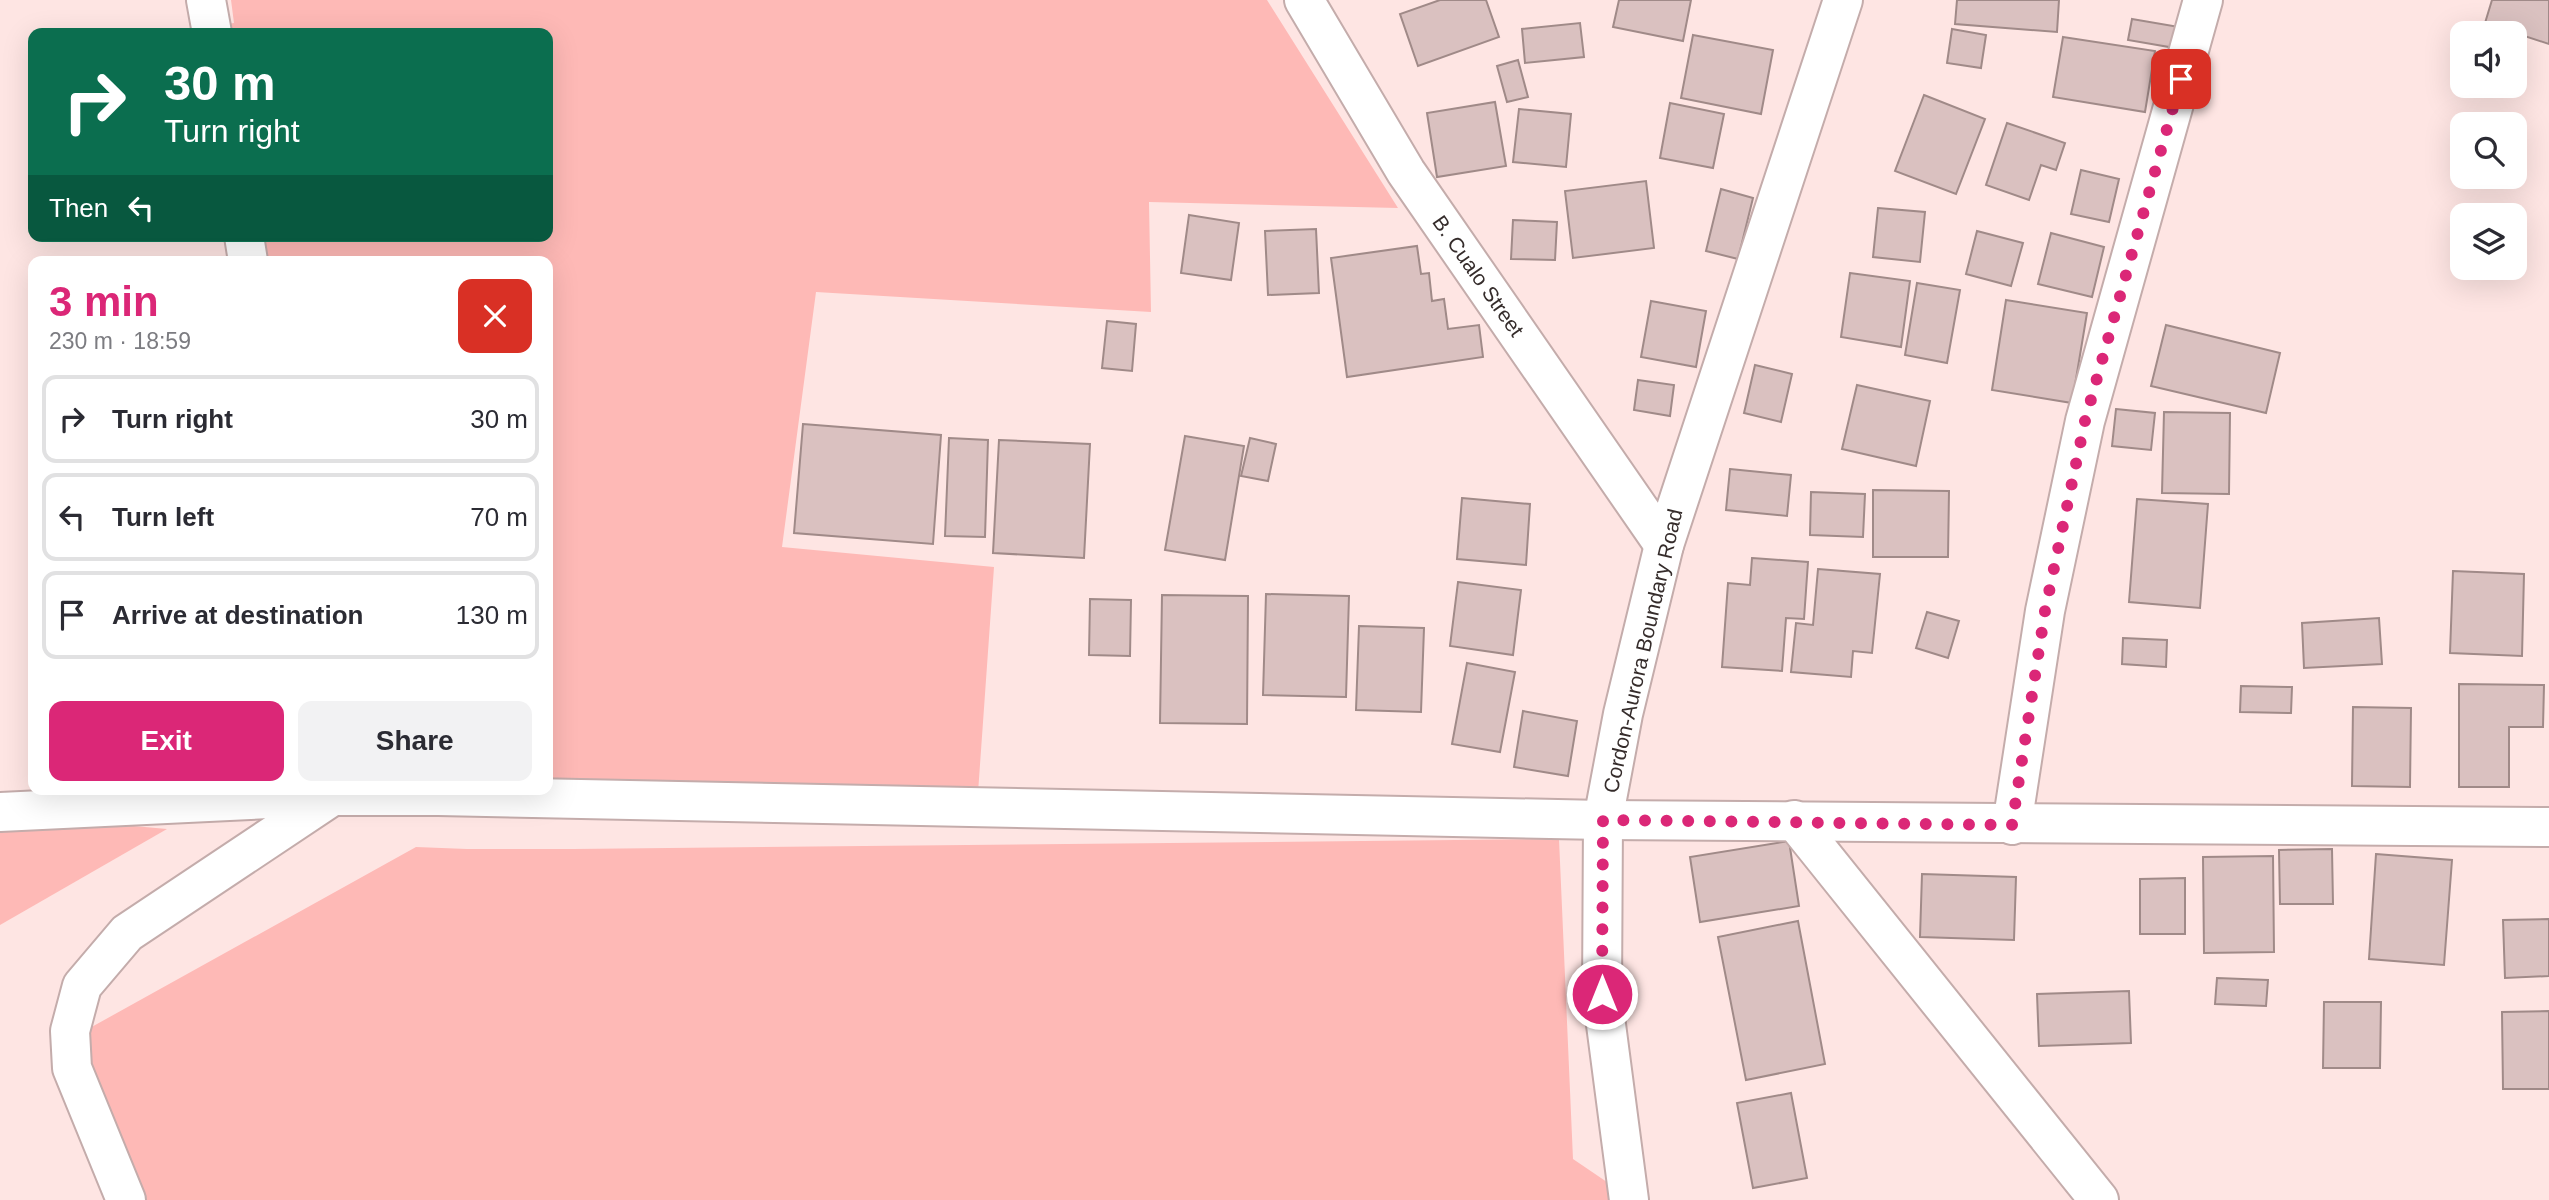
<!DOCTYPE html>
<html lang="en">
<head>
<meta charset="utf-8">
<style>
	:root { --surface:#fff; --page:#f2f2f3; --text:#2b2b33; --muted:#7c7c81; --line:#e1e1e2; --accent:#db2777 }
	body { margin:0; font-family:Arial,sans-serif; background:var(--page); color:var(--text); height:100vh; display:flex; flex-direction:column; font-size:26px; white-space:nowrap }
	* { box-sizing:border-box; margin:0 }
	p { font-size:23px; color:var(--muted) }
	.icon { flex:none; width:38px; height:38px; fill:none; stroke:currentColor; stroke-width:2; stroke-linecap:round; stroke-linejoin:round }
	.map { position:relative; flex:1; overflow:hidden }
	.details { position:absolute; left:28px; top:256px; width:525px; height:539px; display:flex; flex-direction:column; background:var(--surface); border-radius:14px; box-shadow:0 7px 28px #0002 }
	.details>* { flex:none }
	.banner { position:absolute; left:28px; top:28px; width:525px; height:214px; border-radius:14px; box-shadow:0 7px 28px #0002; background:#0b6e4f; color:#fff; overflow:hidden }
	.controls { position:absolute; left:2450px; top:21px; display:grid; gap:14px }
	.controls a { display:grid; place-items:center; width:77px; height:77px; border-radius:14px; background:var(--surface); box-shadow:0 7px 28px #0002; font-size:35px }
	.pin { position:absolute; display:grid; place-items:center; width:60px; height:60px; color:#fff; margin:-30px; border-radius:14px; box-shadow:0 4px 10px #0006 }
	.me { position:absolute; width:77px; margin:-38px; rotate:0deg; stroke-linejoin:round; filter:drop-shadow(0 0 5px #0008) }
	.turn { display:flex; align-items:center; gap:24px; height:147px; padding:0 21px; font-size:32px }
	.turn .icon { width:91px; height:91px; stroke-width:2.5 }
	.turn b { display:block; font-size:49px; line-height:60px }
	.then { display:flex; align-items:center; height:66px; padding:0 21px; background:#0003; gap:14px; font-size:26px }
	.round { display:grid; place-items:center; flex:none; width:74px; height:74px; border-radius:14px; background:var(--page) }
	.summary { display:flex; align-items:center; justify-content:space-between; height:119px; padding:0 21px }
	h1 { font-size:42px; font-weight:700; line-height:52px; color:var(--accent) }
	.primary-button { display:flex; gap:14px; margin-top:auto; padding:14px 21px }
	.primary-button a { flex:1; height:80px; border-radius:14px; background:var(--accent); color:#fff; font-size:28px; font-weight:700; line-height:80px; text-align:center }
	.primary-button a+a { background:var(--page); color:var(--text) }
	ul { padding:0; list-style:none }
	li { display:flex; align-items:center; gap:21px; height:88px; margin:0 14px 10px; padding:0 7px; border:4px solid var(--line); border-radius:14px }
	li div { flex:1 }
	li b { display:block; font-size:26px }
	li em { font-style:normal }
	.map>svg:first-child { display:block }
</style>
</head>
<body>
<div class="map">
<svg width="2549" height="1200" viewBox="0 0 2549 1200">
	<rect width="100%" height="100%" fill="#fee5e3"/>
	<g fill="#feb9b6">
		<polygon points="231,0 1267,0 1398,208 1149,202 1151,312 816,292 782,547 994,567 977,807 548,789 548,261 248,261 244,236 548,236 548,33 212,33 210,26 234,23"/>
		<polygon points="0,814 167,829 0,925"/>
		<polygon points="1559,839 1573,1159 1629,1197 1629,1200 113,1200 72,1068 88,1029 416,847 467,849 573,849"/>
	</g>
	<g fill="#dac1c0" stroke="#a08a88" stroke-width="2">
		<polygon points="1440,0 1486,0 1499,37 1418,66 1400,14"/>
		<polygon points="1619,0 1691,0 1683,41 1613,27"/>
		<polygon points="1957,0 2059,0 2057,32 1955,24"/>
		<polygon points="2492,0 2549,0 2549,44 2485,23"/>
		<polygon points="2132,19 2179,27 2175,48 2128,40"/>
		<polygon points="1580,23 1584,57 1525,63 1522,29"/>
		<polygon points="1952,29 1986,35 1981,68 1947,63"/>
		<polygon points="1693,35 1773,50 1761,114 1681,98"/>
		<polygon points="2063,37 2155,51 2145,112 2053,97"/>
		<polygon points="1518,60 1528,97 1507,102 1497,66"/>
		<polygon points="1924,95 1985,119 1956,194 1895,171"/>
		<polygon points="1495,102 1506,166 1437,177 1427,113"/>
		<polygon points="1670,103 1724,114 1713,168 1660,158"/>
		<polygon points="1519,109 1571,114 1566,167 1513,162"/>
		<polygon points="2007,123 2065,143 2056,170 2041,165 2029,200 1986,185"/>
		<polygon points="2081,170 2119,179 2109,222 2071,214"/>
		<polygon points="1646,181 1654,248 1573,258 1565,191"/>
		<polygon points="1721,189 1753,198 1738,259 1706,251"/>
		<polygon points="1878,208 1925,212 1920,262 1873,257"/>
		<polygon points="1189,215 1239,223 1231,280 1181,273"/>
		<polygon points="1513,220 1557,222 1555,260 1511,259"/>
		<polygon points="1316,229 1319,293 1268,295 1265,231"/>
		<polygon points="1977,231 2023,243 2011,286 1966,274"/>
		<polygon points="2051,233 2104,247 2092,297 2038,284"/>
		<polygon points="1417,246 1421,274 1429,273 1432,301 1444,299 1448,329 1479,325 1483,357 1347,377 1331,258"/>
		<polygon points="1850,273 1910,281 1901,347 1841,337"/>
		<polygon points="1917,283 1960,290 1947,363 1905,355"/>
		<polygon points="2006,300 2087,313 2072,403 1992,390"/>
		<polygon points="1651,301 1706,311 1696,367 1641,357"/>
		<polygon points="1107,321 1136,324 1132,371 1102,368"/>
		<polygon points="2166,325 2280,353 2266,413 2151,386"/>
		<polygon points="1755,365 1792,374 1781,422 1744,413"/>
		<polygon points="1638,380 1674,385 1670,416 1634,410"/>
		<polygon points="1857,385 1930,401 1916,466 1842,449"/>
		<polygon points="2116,409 2155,413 2151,450 2112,446"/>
		<polygon points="2164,412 2230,413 2229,494 2162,493"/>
		<polygon points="803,424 941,435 933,544 794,533"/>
		<polygon points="1185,436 1244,446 1225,560 1165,550"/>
		<polygon points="949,438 988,440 985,537 945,536"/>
		<polygon points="1250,438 1276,444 1268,481 1241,476"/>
		<polygon points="999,440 1090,444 1084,558 993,553"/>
		<polygon points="1730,469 1791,475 1787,516 1726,510"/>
		<polygon points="1873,490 1949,491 1948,557 1873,557"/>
		<polygon points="1811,492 1865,494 1863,537 1810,535"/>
		<polygon points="1462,498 1530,504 1526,565 1457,559"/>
		<polygon points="2137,499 2208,504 2200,608 2129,602"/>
		<polygon points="1752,558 1808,562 1804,619 1786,618 1782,671 1722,667 1728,583 1750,585"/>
		<polygon points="1818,569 1880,574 1872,653 1853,651 1851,677 1791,672 1796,623 1813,625"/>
		<polygon points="2453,571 2524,574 2522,656 2450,653"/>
		<polygon points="1458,582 1521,590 1513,655 1450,646"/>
		<polygon points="1266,594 1349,596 1346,697 1263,695"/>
		<polygon points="1162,595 1248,596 1247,724 1160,723"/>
		<polygon points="1090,599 1131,600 1130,656 1089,655"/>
		<polygon points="1927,612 1959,621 1948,658 1916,648"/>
		<polygon points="2379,618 2382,664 2304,668 2302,623"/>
		<polygon points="1359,626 1424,628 1421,712 1356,710"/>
		<polygon points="2123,638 2167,640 2166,667 2122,664"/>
		<polygon points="1467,663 1515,672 1500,752 1452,744"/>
		<polygon points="2459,684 2544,685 2543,727 2509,727 2509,787 2459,787"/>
		<polygon points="2241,686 2292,687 2291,713 2240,712"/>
		<polygon points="2353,707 2411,708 2410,787 2352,786"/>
		<polygon points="1523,711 1577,721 1568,776 1514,767"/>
		<polygon points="1789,841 1799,906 1700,922 1690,857"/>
		<polygon points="2332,849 2333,904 2280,904 2279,850"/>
		<polygon points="2376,854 2452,860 2444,965 2369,959"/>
		<polygon points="2273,856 2274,952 2204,953 2203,857"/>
		<polygon points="1922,874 2016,877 2014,940 1920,937"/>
		<polygon points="2185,878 2185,934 2140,934 2140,879"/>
		<polygon points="2549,919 2549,976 2505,978 2503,920"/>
		<polygon points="1798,921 1825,1064 1746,1080 1718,937"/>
		<polygon points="2217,978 2268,980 2266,1006 2215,1004"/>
		<polygon points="2129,991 2131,1043 2039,1046 2037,994"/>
		<polygon points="2324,1002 2381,1002 2380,1068 2323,1068"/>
		<polygon points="2549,1011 2549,1089 2503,1089 2502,1012"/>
		<polygon points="1791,1093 1807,1178 1753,1188 1737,1103"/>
	</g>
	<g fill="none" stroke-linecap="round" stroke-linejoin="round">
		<defs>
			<g id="minor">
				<polyline points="206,0 212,33"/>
				<polyline points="244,236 248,261"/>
				<polyline points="0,812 331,796 438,796 1603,820"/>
				<polyline points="1794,820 2099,1200"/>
				<polyline points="2012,825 2045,611 2085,421 2203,0"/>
				<polyline points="126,1200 72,1068 70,1031 82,986 127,933 331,797"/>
			</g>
			<g id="tertiary">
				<polyline points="1304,0 1406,172 1664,545"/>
				<polyline points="1603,820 2549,827"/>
			</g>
			<polyline id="primary" points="1629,1200 1602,994 1603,820 1623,714 1664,545 1843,0"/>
		</defs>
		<use href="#minor" stroke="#c4acab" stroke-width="42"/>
		<use href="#tertiary" stroke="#c4acab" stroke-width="42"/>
		<use href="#primary" stroke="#c4acab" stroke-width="42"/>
		<use href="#minor" stroke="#fff" stroke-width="38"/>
		<use href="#tertiary" stroke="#fff" stroke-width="38"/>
		<use href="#primary" stroke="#fff" stroke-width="38"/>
	</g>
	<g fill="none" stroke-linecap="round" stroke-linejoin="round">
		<polyline stroke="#db2777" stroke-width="12" stroke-dasharray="0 21.6" points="1602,994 1603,820 2012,825 2045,611 2085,421 2181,79"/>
	</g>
	<g text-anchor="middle" stroke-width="6" stroke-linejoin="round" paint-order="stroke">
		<g font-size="21" fill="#352c2b" stroke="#fff">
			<text transform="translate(1478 276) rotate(55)" y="7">B. Cualo Street</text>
			<text transform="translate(1643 651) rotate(-77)" y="7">Cordon-Aurora Boundary Road</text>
		</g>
	</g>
</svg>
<div class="controls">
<a><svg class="icon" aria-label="sound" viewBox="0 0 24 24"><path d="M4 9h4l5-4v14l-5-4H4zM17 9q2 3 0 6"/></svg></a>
<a><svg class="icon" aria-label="search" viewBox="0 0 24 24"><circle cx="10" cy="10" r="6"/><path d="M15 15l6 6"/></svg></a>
<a><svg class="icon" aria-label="layers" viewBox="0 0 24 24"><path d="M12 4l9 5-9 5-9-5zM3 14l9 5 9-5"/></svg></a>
</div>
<div class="pin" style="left:2181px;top:79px;background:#d93025"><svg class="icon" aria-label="arrive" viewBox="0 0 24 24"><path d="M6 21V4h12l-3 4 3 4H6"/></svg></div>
<svg class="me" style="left:1602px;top:994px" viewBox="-20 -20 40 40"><circle r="17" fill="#db2777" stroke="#fff" stroke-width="3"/><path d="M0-11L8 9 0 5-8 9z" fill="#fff"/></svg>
<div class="banner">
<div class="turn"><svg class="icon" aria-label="right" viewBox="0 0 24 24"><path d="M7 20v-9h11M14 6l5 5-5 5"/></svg><div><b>30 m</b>Turn right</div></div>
<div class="then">Then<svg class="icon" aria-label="left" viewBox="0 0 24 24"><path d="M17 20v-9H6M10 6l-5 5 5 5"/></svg></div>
</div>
<section class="details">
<div class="summary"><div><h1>3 min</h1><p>230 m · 18:59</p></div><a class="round" style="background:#d93025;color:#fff"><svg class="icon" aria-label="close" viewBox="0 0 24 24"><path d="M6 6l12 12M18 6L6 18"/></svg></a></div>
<ul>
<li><svg class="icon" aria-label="right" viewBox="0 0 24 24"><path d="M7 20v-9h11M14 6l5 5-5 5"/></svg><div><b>Turn right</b></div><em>30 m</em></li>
<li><svg class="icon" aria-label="left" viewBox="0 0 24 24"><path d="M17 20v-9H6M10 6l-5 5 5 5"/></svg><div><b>Turn left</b></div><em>70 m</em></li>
<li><svg class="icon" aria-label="arrive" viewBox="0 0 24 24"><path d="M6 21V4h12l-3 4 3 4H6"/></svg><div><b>Arrive at destination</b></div><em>130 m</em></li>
</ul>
<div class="primary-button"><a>Exit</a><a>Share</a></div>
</section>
</div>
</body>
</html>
